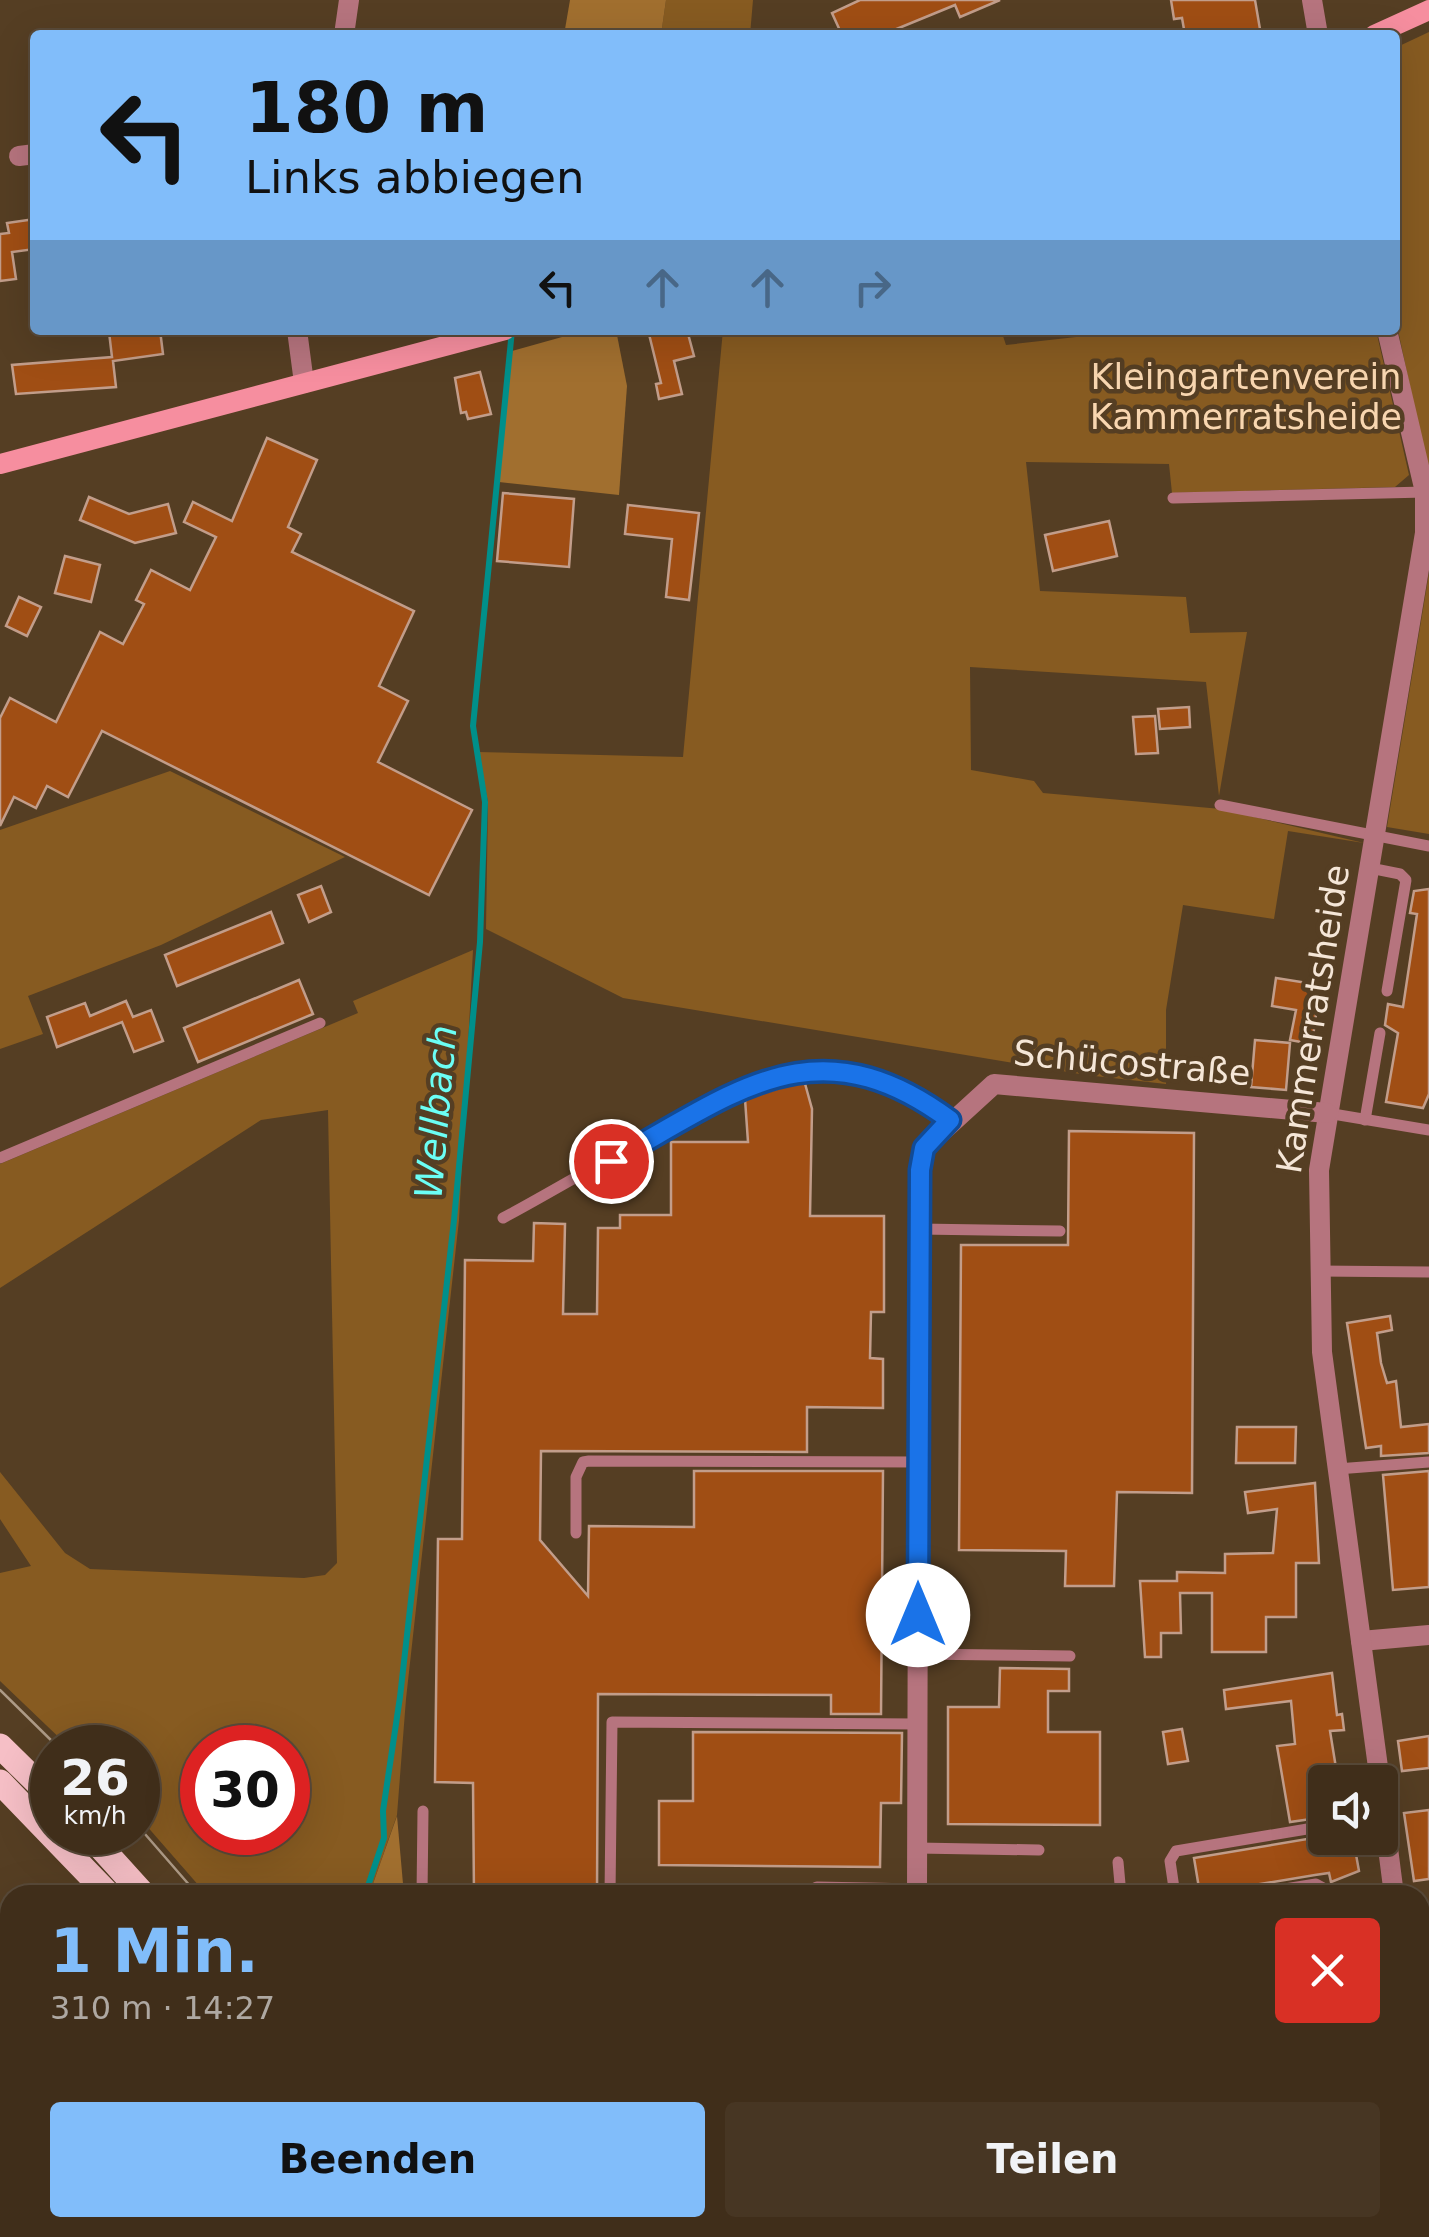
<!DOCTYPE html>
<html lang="de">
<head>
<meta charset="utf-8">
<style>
	:root { --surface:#402e1a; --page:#473623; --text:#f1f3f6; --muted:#aea8a2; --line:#594a39; --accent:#81bdfa }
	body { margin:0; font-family:"DejaVu Sans",sans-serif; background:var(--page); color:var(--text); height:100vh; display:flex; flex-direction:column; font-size:38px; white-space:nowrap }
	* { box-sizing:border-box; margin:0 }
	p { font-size:32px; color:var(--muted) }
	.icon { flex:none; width:55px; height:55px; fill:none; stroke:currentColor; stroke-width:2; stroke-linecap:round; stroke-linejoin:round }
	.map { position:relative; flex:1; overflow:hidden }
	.sheet { position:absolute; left:0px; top:1885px; width:1430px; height:352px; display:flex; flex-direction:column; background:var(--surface); border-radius:30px 30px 0 0; box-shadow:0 10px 40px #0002,0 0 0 2px var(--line) }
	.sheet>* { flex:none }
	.banner { position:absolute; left:30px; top:30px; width:1370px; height:305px; border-radius:10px; box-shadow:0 10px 40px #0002,0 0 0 2px var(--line); background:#81bdfa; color:#111; overflow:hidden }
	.controls { position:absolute; left:1308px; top:1765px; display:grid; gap:20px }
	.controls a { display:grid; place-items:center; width:90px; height:90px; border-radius:10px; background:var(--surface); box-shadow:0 10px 40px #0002,0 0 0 2px var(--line); font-size:50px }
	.speed { position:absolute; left:30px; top:1725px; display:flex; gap:20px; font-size:50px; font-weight:700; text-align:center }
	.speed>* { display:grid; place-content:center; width:130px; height:130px; border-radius:50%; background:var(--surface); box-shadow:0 10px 40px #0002,0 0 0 2px var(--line); line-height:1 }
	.speed small { font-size:25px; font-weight:400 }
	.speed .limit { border:15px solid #d22; background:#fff; color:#111 }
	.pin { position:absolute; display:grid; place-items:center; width:85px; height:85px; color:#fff; margin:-42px; border:5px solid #fff; border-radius:50%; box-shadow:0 2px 10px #0007 }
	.me { position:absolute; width:110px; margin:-55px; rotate:0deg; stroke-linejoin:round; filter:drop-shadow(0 0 8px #0008) }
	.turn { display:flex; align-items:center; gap:35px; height:210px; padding:0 50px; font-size:45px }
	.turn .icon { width:130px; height:130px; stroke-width:2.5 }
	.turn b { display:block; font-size:70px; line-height:85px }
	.lanes { display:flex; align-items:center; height:95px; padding:0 50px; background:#0003; justify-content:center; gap:50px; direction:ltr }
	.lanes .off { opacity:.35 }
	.round { display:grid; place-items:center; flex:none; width:105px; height:105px; border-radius:10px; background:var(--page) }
	.head { display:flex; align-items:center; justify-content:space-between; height:170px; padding:0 50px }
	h1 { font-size:60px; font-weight:800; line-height:75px; color:var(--accent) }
	.action { display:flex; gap:20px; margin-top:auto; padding:20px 50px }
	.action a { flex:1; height:115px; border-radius:10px; background:var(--accent); color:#111; font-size:40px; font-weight:800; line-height:115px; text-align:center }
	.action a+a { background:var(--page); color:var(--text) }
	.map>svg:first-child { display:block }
</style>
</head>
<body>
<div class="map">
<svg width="1429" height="2237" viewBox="0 0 1429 2237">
	<rect width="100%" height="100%" fill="#553e23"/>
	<g fill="#875b21" fill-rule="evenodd">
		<polygon points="666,0 753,0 750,35 661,35"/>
		<polygon points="1429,32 1429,476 1395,316 1395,48"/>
		<polygon points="723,330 1001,330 1006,345 1085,336 1085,330 1376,330 1409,475 1395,487 1172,493 1169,464 1026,462 1040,591 1186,597 1190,633 1247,632 1219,796 1206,682 970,667 971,770 1034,781 1043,793 1221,809 1364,843 1288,831 1274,919 1183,905 1166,1010 1166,1084 1086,1075 623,998 486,929 488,802 478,752 683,757"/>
		<polygon points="1429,573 1429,834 1387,827"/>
		<polygon points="170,771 345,857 161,945 28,996 43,1034 0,1049 0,830"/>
		<path d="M473,950L459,1220L406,1699L397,1815L369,1895H207L138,1816V1748L69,1747L0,1681V1573L31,1566L0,1519V1472L65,1553L90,1569L304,1578L325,1575L337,1563L328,1110L261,1120L0,1288V1164L358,1013L353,1001ZM202,1748H288V1832H202Z"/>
		<polygon points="0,1908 10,1908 10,2228 367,2228 375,2237 0,2237"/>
	</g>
	<g fill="#a16f2f">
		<polygon points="570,0 666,0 661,35 564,35"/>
		<polygon points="587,330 616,330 627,386 619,495 499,482 512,351"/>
		<polygon points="397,1816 404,1895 369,1895"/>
	</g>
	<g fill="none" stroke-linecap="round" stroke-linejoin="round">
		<g stroke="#008f8a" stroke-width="6">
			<polyline points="365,1895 384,1838 383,1811 400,1697 454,1220 480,942 485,802 473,726 512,330"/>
			<polyline points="92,2237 93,2228"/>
		</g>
	</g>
	<g fill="#a04e14" stroke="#c29d8a" stroke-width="2.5">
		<polygon points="860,0 1000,0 960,17 955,5 882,35 842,35 832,13"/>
		<polygon points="1171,0 1255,0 1261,35 1185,35 1182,18 1174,19"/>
		<polygon points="35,219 35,249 12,252 16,279 0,281 0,234 9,233 7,223"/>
		<polygon points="160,330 163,354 113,361 116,387 16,394 12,365 112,357 109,332"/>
		<polygon points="648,330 687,330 694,356 674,361 682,394 659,399 656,384 661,383"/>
		<polygon points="480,372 491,414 468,419 466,412 461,413 455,378"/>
		<polygon points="267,438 317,460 288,527 301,534 292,552 414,611 379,686 408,701 378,762 472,810 429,895 102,731 68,797 47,786 36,808 14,797 0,826 0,718 10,698 56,722 100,632 123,644 144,604 136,600 151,570 190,590 216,537 184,522 193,502 232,521"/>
		<polygon points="503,493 574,499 569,567 497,561"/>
		<polygon points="89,497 129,514 168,504 176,533 135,543 80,520"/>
		<polygon points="628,505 699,513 689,600 666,597 672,539 625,534"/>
		<polygon points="1109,521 1117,556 1053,571 1045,535"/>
		<polygon points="65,556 100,565 91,602 55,593"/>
		<polygon points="19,597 41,607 27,636 6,626"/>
		<polygon points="1189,707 1190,727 1160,729 1158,709"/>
		<polygon points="1155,716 1158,753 1136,754 1133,717"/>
		<polygon points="321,886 331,912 309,922 298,895"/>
		<polygon points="1429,889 1429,1094 1423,1108 1386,1102 1398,1033 1385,1025 1388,1004 1403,1007 1417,914 1410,913 1414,891"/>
		<polygon points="271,912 283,943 177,986 165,955"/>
		<polygon points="1276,978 1320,985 1312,1044 1290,1040 1296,1010 1272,1006"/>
		<polygon points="299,980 313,1014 198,1062 184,1028"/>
		<polygon points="126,1001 133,1017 151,1010 163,1041 134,1052 122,1022 57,1047 47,1017 85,1003 90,1016"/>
		<polygon points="1255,1040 1290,1043 1286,1090 1251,1087"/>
		<polygon points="804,1080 812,1109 810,1216 884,1216 884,1312 871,1312 870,1358 883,1359 883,1408 807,1407 807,1452 541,1451 540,1540 588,1596 589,1526 694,1527 694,1471 883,1471 881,1714 831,1714 831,1695 598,1694 597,1895 474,1895 473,1783 435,1782 438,1539 462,1539 465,1260 533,1261 534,1223 565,1224 563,1314 597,1314 598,1228 620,1228 620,1215 671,1215 671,1142 748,1142 745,1099"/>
		<polygon points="1069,1131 1194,1133 1192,1493 1117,1492 1114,1586 1065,1586 1066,1551 959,1550 961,1245 1068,1245"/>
		<polygon points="1390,1316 1392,1330 1377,1333 1381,1363 1387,1383 1396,1381 1401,1427 1429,1424 1429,1453 1381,1456 1381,1446 1366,1448 1347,1323"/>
		<polygon points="1237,1427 1296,1427 1295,1463 1236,1463"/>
		<polygon points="1429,1471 1429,1587 1393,1590 1383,1475"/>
		<polygon points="1315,1483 1319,1563 1296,1563 1296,1617 1266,1617 1266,1652 1212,1652 1212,1593 1180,1593 1181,1633 1161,1633 1161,1657 1145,1657 1140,1581 1177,1581 1177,1572 1225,1573 1225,1554 1273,1553 1277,1509 1248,1513 1245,1492"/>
		<polygon points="1000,1668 1069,1669 1069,1691 1048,1691 1048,1732 1100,1732 1100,1825 948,1824 948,1707 999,1707"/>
		<polygon points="1332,1673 1337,1715 1342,1714 1344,1730 1330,1731 1336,1768 1344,1767 1346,1782 1325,1782 1325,1817 1290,1822 1277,1746 1295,1744 1291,1701 1226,1709 1224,1690"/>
		<polygon points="1182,1729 1188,1761 1168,1764 1163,1732"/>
		<polygon points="693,1732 902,1733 901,1803 881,1803 880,1867 659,1865 659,1801 693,1801"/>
		<polygon points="1429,1736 1429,1768 1402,1771 1398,1741"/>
		<polygon points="1429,1810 1429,1879 1414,1881 1404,1813"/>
		<polygon points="1325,1836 1353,1838 1359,1871 1331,1882 1329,1873 1315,1875 1200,1894 1194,1858"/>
	</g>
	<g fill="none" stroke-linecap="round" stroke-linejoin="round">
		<g stroke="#b6747e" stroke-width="11">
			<polyline points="1173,498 1425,492"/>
			<polyline points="1220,805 1429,846"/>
			<polyline points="1370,868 1400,874 1406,880 1387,991"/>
			<polyline points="1327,1113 1429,1130"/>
			<polyline points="1365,1120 1380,1033"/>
			<polyline points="0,1158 320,1023"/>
			<path d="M503,1218C569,1184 754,1067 818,1068C867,1070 912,1092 950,1121"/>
			<polyline points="919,1229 1060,1231"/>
			<polyline points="1318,1271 1429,1272"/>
			<polyline points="1337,1469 1429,1462"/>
			<polyline points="576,1533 576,1477 583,1462 589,1461 919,1462"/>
			<polyline points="918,1654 1070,1656"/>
			<polyline points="917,1848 1039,1850"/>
			<polyline points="1118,1862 1121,1895"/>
			<polyline points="422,1895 423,1811"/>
			<polyline points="610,1895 612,1722 918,1724"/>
			<polyline points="801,1895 817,1887 917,1889"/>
			<polyline points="1175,1895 1170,1861 1176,1851 1325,1826"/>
			<polyline points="1247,1895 1316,1884 1336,1895"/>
			<polyline points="1344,1895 1393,1888"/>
			<polyline points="1420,1986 1429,1983"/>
		</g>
		<g stroke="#b6747e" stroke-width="20">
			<polyline points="1312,0 1318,35"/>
			<polyline points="344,35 349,0"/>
			<polyline points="19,156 35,154"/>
			<polyline points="297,330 304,383"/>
			<polyline points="1361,1641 1429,1635"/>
			<polyline points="1380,1782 1322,1352 1319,1170 1425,533 1425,492 1387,330"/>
			<polyline points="1380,1786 1394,1895"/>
			<polyline points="917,1895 919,1171 924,1148 994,1084 1327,1113"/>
			<polyline points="1420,2084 1429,2144"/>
			<polyline points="926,2237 926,2228"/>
		</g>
		<g stroke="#f68e9f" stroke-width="20">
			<polyline points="1374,35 1429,10"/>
			<polyline points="0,464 505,330"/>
		</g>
		<g stroke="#f6bfc6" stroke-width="25">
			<polyline points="0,1746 52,1797"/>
			<polyline points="0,1782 109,1895"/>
			<polyline points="87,1832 144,1895"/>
			<polyline points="397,2228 405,2237"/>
			<polyline points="434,2228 442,2237"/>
		</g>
		<g stroke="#ad9a86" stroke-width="2.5">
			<polyline points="0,1690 59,1748"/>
			<polyline points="138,1826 198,1895"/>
			<polyline points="468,2228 477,2237"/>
			<polyline points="496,2228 505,2237"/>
		</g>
	</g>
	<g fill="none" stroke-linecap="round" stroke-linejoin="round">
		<defs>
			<path id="route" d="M611,1161C736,1092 816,1021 950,1120L924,1148L920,1170L918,1615"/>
		</defs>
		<use href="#route" stroke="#114b97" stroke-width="25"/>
		<use href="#route" stroke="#1a73e8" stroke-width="18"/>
	</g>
	<g text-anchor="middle" stroke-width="9" stroke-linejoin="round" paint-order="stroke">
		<g font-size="35" fill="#f8d6b0" stroke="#553e23">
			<text x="1246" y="389">Kleingartenverein<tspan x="1246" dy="40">Kammerratsheide</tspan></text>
		</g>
		<g font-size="35" fill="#f5e6d7" stroke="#553e23">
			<text transform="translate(1313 1019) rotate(-81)" y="12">Kammerratsheide</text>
			<text transform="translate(1132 1063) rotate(5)" y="12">Schücostraße</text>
		</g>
		<g font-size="38" font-style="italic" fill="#6bfef5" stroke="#553e23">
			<text transform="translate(436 1112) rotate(-85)" y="13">Wellbach</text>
		</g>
	</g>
</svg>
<div class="controls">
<a><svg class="icon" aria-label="sound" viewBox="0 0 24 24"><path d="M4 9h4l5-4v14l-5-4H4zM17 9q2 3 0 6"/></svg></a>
</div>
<div class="speed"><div>26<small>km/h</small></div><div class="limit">30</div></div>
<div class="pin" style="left:611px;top:1161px;background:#d93025"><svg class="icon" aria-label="arrive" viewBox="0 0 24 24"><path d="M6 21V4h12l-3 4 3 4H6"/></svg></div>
<svg class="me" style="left:918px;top:1615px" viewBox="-20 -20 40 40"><circle r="19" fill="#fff"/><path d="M0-13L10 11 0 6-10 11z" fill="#1a73e8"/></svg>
<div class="banner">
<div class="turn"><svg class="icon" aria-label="left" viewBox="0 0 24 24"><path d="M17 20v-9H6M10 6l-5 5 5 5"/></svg><div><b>180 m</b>Links abbiegen</div></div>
<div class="lanes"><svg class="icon" aria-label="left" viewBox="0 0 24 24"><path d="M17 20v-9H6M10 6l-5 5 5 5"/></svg><svg class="icon off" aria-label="ahead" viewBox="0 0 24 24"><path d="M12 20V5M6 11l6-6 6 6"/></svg><svg class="icon off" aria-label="ahead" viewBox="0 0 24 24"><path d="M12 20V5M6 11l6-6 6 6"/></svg><svg class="icon off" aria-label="right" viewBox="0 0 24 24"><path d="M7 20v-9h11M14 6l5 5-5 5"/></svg></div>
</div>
<section class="sheet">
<div class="head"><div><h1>1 Min.</h1><p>310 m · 14:27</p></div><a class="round" style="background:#d93025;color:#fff"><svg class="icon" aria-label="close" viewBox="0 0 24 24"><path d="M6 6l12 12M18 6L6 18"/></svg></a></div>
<div class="action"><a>Beenden</a><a>Teilen</a></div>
</section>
</div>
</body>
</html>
